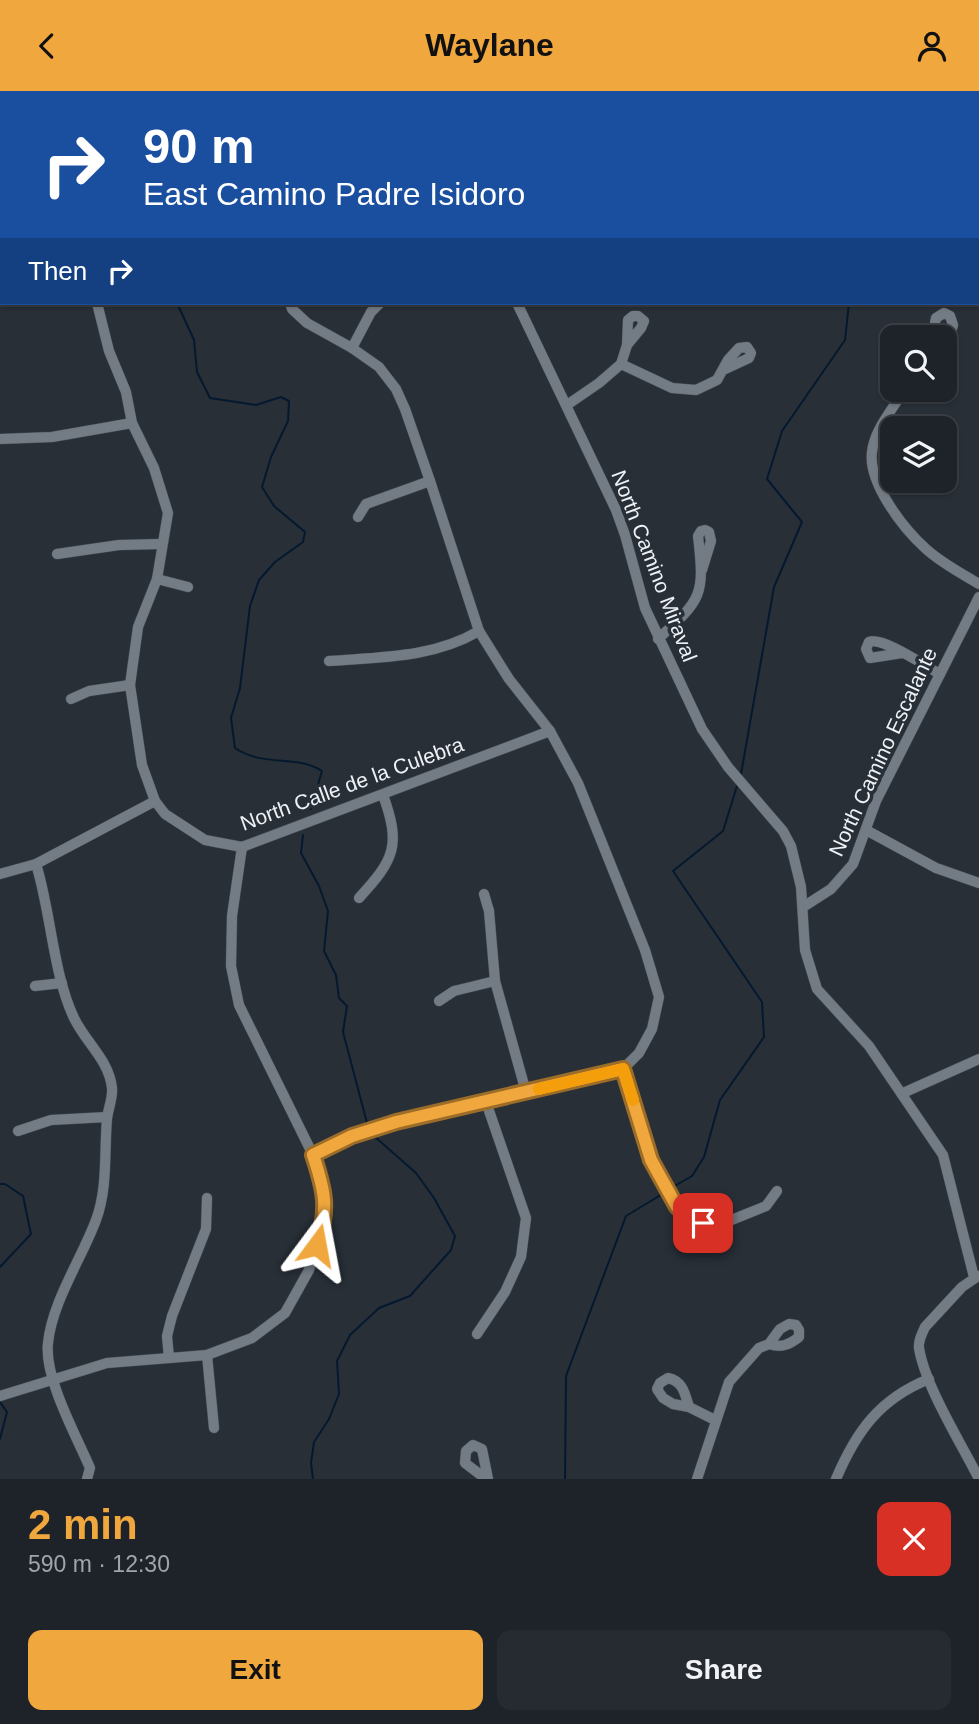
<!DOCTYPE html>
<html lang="en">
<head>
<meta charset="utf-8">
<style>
	:root { --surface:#1e2329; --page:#262b31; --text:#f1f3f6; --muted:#a1a4a8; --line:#3c4046; --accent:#f0a73e }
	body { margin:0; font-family:Arial,sans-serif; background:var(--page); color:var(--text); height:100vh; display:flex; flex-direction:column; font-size:26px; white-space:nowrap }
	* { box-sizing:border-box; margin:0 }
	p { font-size:23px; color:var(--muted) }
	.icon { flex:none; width:38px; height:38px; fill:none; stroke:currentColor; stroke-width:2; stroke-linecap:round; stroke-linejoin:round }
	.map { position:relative; height:1388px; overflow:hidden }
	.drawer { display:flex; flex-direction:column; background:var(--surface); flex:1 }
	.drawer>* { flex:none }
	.top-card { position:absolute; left:0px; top:0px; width:980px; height:214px; box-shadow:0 2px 5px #0004,0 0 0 2px var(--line); background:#1a4fa0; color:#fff; overflow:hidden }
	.controls { position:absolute; left:880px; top:234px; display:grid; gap:14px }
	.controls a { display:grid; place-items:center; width:77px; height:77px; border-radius:14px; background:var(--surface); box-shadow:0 2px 5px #0004,0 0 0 2px var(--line); font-size:35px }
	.pin { position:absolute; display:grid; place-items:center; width:60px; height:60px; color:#fff; margin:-30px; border-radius:14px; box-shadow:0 4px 10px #0006 }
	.me { position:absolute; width:77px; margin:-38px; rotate:13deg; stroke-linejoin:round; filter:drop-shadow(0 0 5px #0008) }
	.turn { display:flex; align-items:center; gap:24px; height:147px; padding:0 28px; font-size:32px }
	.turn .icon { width:91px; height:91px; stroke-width:2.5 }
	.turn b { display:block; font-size:49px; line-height:60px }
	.then { display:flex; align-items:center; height:66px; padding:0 28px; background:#0003; gap:14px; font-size:26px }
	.round { display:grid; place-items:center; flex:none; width:74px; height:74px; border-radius:14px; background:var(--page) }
	.headline { display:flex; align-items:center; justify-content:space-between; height:119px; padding:0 28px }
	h1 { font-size:42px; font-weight:800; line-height:52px; color:var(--accent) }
	.primary-button { display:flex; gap:14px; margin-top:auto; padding:14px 28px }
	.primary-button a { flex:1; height:80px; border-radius:14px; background:var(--accent); color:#111; font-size:28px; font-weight:800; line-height:80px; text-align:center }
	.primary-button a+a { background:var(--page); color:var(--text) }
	header { display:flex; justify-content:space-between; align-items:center; height:91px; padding:0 28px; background:var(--accent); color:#111; font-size:32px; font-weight:800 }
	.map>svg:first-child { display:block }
</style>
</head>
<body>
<header><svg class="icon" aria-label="back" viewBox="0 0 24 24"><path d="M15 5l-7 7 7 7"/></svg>Waylane<svg class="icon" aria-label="person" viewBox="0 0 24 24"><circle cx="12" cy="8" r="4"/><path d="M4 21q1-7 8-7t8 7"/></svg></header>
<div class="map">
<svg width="979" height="1388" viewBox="0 0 979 1388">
	<rect width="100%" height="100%" fill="#282f37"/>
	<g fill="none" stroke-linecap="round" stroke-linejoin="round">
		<g stroke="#04192f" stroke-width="2">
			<polyline points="236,0 236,2"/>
			<polyline points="839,2 840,0"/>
			<path d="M177,212L194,249L197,281L210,307L256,314L281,306L289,310L288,330L271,366L262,396L274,415L305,441L303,451L275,471L259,489L250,515L240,597L231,627L235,657C265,677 296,663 322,680L311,718"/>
			<polyline points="741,683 774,496 802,431 767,388 782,340 845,249 849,212"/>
			<polyline points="303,744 301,762 319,795 328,820 324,860 336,884 339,907 347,915 343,941 367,1032"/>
			<polyline points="0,1093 5,1093 23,1105 31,1143 0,1176"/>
			<polyline points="671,1097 692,1085 704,1066 720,1009 764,946 762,911 673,780 723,740 737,695"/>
			<polyline points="0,1311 7,1321 0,1348"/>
			<polyline points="313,1388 311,1372 314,1351 329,1328 339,1303 337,1270 350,1244 379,1217 410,1205 451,1159 455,1145 434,1107 416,1082 374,1045"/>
			<polyline points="565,1388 566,1285 626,1125 664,1102"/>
		</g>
		<defs>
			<g id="minor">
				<polyline points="425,2 425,0"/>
				<polyline points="573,2 574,0"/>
				<polyline points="0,22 2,22"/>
				<polyline points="978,41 979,41"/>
				<polyline points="978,57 979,56"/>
				<polyline points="97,212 109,260 126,301 132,332 154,377 168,422 157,488 138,536 130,594 142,674 155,710 165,723 205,749 242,756 550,640"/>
				<polyline points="290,212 292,218 307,232 352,257 379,276 396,298 405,318 430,390 479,540 509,588 550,640 578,692 645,859 659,906 652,938 639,962 623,978"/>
				<polyline points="517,212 616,419 625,444 645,517 702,638 728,676 783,740 791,755 801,796 805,859 817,898 869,955 943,1064 974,1186"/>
				<polyline points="932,247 936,227 944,222 950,225 953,234 951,241 945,247"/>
				<polyline points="352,257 371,221 380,212"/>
				<polyline points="621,273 627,254 641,237 644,230 638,225 633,225 628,229 627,254"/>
				<path d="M904,299C893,318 874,339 872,361C868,392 903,437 925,457C941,472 961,482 979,493"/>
				<polyline points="567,314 599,292 621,273 672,297 696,299 717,289 728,269 739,257 747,256 751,262 749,267 723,279"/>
				<polyline points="0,348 52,346 132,332"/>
				<polyline points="358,426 366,413 430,390"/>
				<polyline points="57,463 119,454 161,453"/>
				<polyline points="157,488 188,496"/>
				<path d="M658,548C702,508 705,505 698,445L701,440L705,439L709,441L711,450L702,479"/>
				<path d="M902,562L870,567L866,558L869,551C882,545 925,575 940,583"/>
				<path d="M329,570C381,566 433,567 479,540"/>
				<polyline points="71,608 89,600 130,594"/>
				<polyline points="866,739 936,777 979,792"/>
				<path d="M36,773C51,821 53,883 74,927C86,952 109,969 112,997C113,1007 108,1018 107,1028C104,1061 108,1097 96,1129C82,1167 52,1211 48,1252C44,1287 76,1344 90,1377L87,1388"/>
				<polyline points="0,783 36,773 155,710"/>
				<polyline points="484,803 489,820 495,890 526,1001"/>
				<path d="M359,807C395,768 401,754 383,704"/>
				<polyline points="803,816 831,798 853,773 876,710 979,506"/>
				<polyline points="35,895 62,892"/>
				<polyline points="439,910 454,900 495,890"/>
				<polyline points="623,978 651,1069 677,1116 703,1132 729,1130 766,1115 777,1100"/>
				<polyline points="903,1002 979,968"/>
				<polyline points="18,1040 51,1029 107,1026"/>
				<polyline points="313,1064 352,1045 396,1031 623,978"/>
				<path d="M978,1185L962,1196L925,1236C922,1243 918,1249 919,1257C925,1295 961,1352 979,1388"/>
				<polyline points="477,1243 505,1201 521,1166 526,1127 486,1011"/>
				<polyline points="207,1264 214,1337"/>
				<polyline points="169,1267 167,1245 172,1225 206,1138 207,1107"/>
				<polyline points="0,1305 107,1272 207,1264 252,1247 285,1222 309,1179 325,1130 323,1096 313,1064 239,914 231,875 232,825 242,756"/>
				<path d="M689,1316C685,1303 683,1290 668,1287L660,1292L657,1298L663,1307L673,1313L689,1316L715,1329"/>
				<polyline points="486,1388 465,1372 466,1360 473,1354 482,1358 488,1388"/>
				<path d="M697,1388L729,1291L759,1257L769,1253L780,1238L789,1233L796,1234L799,1239V1246C789,1254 781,1257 769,1253"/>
				<path d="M836,1388C856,1341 879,1308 929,1288"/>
			</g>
		</defs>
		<use href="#minor" stroke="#464c52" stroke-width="11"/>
		<use href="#minor" stroke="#737b84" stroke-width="10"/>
	</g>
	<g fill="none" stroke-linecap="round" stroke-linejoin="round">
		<defs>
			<path id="route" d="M317,1154C329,1118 325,1100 313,1064L352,1045L396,1031L623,978L651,1069L677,1116L703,1132"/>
		</defs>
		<use href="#route" stroke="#9c6d28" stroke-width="18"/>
		<use href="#route" stroke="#f0a73e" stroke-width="12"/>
		<polyline stroke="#f59e0b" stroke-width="12" points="539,998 623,978 633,1009"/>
	</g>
	<g text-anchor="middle" stroke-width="7" stroke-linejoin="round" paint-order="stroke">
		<g font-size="21" fill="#eef2f7" stroke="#282f37">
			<text transform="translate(654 475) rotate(69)" y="7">North Camino Miraval</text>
			<text transform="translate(883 661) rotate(-65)" y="7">North Camino Escalante</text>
			<text transform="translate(352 693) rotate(-20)" y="7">North Calle de la Culebra</text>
		</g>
	</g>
</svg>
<div class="controls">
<a><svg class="icon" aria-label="search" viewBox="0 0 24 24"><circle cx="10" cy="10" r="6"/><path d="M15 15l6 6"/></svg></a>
<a><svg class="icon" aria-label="layers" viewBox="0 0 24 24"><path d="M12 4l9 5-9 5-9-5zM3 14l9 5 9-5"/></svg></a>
</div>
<div class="pin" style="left:703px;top:1132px;background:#d93025"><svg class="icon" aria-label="arrive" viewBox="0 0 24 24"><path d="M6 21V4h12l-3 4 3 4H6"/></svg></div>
<svg class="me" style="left:317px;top:1154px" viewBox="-20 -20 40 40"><path d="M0-17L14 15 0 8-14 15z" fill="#f0a73e" stroke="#fff" stroke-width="4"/></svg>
<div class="top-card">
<div class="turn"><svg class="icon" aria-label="right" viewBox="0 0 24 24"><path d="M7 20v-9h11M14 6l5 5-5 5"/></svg><div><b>90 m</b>East Camino Padre Isidoro</div></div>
<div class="then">Then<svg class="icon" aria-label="right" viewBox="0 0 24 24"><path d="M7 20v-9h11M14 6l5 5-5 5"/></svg></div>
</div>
</div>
<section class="drawer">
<div class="headline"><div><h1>2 min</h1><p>590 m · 12:30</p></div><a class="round" style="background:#d93025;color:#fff"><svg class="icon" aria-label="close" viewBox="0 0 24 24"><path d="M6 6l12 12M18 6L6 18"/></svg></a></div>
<div class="primary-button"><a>Exit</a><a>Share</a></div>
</section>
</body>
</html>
